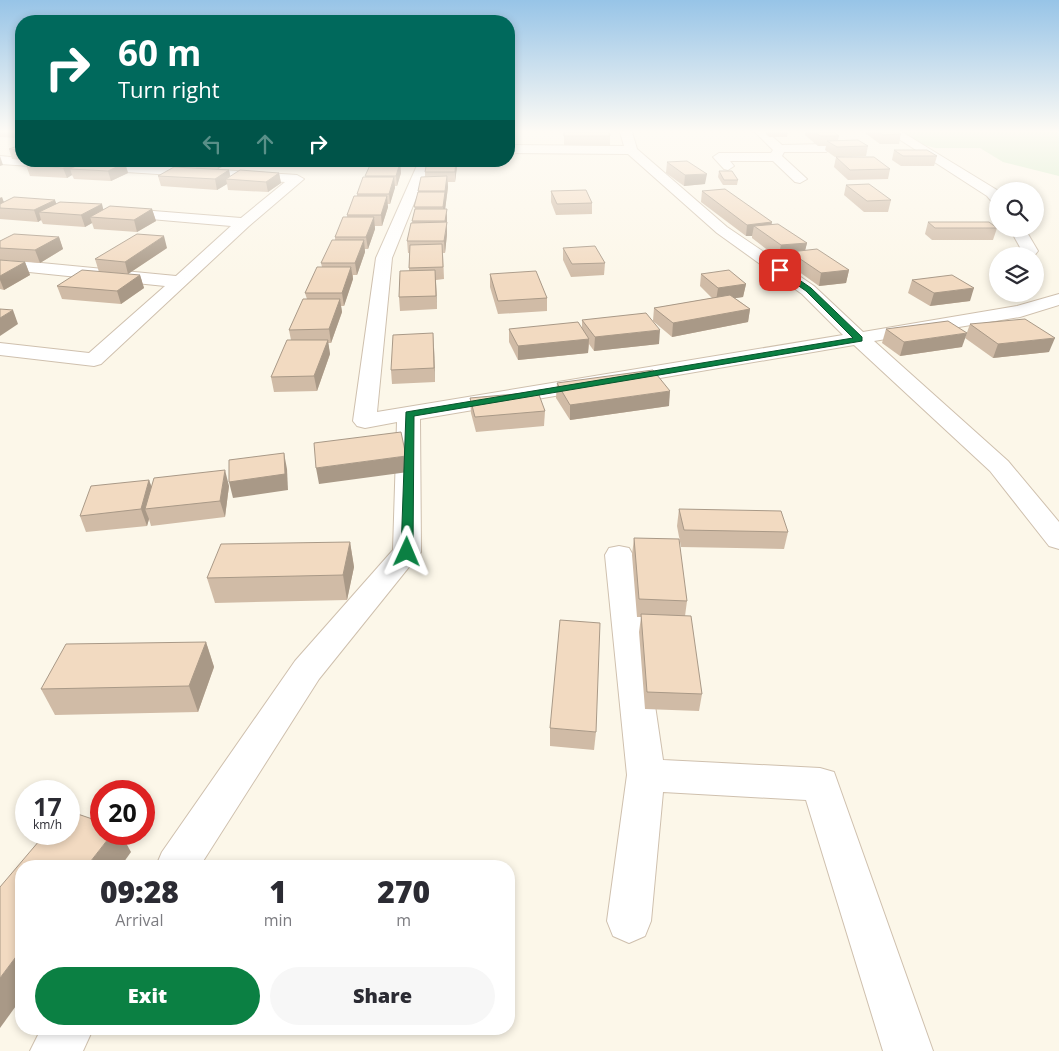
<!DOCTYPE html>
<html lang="en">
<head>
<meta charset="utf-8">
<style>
	:root { --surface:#fff; --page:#f7f7f7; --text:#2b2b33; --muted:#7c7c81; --accent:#0b8043 }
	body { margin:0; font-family:"Open Sans",sans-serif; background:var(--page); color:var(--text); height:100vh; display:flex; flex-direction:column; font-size:19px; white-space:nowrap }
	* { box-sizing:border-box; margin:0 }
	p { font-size:16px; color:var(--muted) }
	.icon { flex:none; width:28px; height:28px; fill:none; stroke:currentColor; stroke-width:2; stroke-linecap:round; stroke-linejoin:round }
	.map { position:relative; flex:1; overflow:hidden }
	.details { position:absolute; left:15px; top:860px; width:500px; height:175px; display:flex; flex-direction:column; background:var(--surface); border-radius:20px; box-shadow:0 2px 8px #0003 }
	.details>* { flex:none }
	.banner { position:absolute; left:15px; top:15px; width:500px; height:152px; border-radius:20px; box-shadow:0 2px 8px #0003; background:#00695c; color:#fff; overflow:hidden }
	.controls { position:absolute; left:989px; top:182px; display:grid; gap:10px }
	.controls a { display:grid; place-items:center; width:55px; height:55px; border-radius:50%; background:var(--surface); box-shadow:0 2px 8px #0003; font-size:25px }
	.speed { position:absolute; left:15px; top:780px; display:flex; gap:10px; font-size:25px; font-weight:700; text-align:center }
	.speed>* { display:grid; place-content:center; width:65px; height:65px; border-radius:50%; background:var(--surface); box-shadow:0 2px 8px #0003; line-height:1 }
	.speed small { font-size:12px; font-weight:400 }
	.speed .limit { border:8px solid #d22; background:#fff; color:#111 }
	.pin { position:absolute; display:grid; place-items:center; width:42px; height:42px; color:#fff; margin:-21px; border-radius:10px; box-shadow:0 2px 8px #0006 }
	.me { position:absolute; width:55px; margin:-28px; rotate:1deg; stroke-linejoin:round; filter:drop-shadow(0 0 4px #0008) }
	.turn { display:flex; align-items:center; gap:18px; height:105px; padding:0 20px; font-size:22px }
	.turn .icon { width:65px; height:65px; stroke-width:2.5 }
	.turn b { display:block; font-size:35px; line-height:42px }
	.lanes { display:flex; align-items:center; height:48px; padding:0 20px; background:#0003; justify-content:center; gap:25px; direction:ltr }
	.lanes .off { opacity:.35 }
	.eta { display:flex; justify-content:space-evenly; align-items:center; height:85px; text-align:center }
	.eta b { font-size:30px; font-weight:800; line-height:35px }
	.action { display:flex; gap:10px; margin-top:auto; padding:10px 20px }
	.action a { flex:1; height:58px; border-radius:30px; background:var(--accent); color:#fff; font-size:20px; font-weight:800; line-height:58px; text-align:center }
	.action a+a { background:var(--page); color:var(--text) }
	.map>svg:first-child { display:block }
</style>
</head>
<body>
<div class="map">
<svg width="1059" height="1051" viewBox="0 0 1059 1051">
	<rect width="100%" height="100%" fill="#fcf7e9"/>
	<polygon fill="#d1ebc7" points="898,132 1057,132 1059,133 1059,176 1003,162 980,148 935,148 914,142"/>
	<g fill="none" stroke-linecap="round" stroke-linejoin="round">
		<defs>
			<g id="minor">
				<polygon points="620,132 632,132 637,149 727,227 814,286 863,332 1017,306 1059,294 1059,305 1020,317 874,341 1008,461 1059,522 1059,549 1049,546 990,471 854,345 420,419 421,552 319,679 200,866 156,866 162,852 295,661 393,550 397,422 365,428 357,426 353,421 376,258 419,161 431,161 392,258 377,412 843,335 802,294 717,233 628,154 509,153 509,145 624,146"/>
				<polygon points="755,132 767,132 782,145 826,144 832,148 826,152 784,152 782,156 807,179 800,183 795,182 773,161 730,161 734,166 728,170 724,169 713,157 719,153 771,153 773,150"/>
				<polygon points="888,132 902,132 997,190 998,204 993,203 987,196"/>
				<polygon points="0,156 21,158 21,161 79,161 297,175 304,179 249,226 101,364 94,366 0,355 0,343 89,353 165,286 0,269 0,259 176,276 231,226 116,216 111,215 109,212 111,209 116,208 241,218 285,182 0,164"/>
				<polygon points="1010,229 1025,229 1038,251 1034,256 1018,256 1022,251"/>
				<polygon points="619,546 629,548 633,555 663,760 820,768 834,772 933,1051 883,1051 806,800 663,792 651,921 645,936 629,943 613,936 607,921 627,775 605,555 609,548"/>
				<polygon points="41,1029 93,1029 83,1051 30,1051"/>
			</g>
		</defs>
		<use href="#minor" stroke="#cfc0ae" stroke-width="2"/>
		<use href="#minor" fill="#fff" fill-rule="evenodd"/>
	</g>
	<g fill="#d0bba6">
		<polygon points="0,132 21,132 21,137 18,138 0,137"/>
		<polygon points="564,132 610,136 610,146 564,145"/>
		<polygon points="764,132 788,132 787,137 769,137"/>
		<polygon points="805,132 834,132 839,136 838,140 868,146 866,156 835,157 825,150 826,146 818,146 805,135"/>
		<polygon points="865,132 898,132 901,134 899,144 880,144 865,133"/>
		<polygon points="21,145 21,160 12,159 9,149"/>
		<polygon points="894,150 937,156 934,166 901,166 892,160"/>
		<polygon points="836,157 890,169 888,179 848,180 834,167"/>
		<polygon points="194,161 233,161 218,169 196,168"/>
		<polygon points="427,161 457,161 457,167 455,182 448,182 448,187 445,209 447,220 447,234 445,253 443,253 444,279 436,280 437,309 400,311 399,297 409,271 409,253 408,253 407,241 412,223 418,191 425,176 425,172"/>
		<polygon points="667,162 705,184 684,186 666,173"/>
		<polygon points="82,163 125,163 128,173 111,181 74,179 72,175 67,178 30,176 26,165"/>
		<polygon points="400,163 401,173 397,186 395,186 390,204 387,204 388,207 382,226 375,226 375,229 368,249 365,249 365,252 357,275 353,275 353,279 344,306 341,306 342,312 331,343 328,343 330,354 317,391 274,392 271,377 291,340 289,330 307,299 305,293 322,267 321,263 335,240 335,237 347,217 347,215 357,196 357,194 366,177 365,176"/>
		<polygon points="229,170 230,176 279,173 281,183 268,192 228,190 227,184 217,190 161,186 158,176"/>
		<polygon points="719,171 738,180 737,185 723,185 718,177"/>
		<polygon points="846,185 891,200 888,212 864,212 844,195"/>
		<polygon points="551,191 592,203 592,214 556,215 551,202"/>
		<polygon points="702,191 772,225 807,243 805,250 849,270 846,283 819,286 788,264 789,256 778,258 752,238 752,236 746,236 701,202"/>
		<polygon points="0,197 4,202 56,204 103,210 152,209 156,221 137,232 94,229 92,223 85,227 43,224 41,220 38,222 0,219"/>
		<polygon points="928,222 997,228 993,240 932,240 925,234"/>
		<polygon points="59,237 63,249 40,263 0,260 0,241"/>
		<polygon points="167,248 128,274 99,272 95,259"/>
		<polygon points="563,248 605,263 604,275 571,277 563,260"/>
		<polygon points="0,260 25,262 30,275 4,290 0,289"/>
		<polygon points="490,274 547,298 547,311 498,314 490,287"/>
		<polygon points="701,274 746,284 743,297 735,298 750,309 748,322 672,337 653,321 654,308 712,298 700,286"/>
		<polygon points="140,275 144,288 121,304 62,299 57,286"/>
		<polygon points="912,280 970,301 930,306 908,293"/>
		<polygon points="582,320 659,344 594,351 589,344 588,353 518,360 509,342 509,329 582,328"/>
		<polygon points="970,324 1049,352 993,358 965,338"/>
		<polygon points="886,329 962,347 900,356 882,343"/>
		<polygon points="434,347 435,382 392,384 391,370"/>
		<polygon points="557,383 669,406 570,420 556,398"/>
		<polygon points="470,398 545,411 544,426 476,432 471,413"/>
		<polygon points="149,480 151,486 229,486 225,517 151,526 149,519 147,526 86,532 80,516"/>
		<polygon points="679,509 788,532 784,549 681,547 677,526"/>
		<polygon points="634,538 687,601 685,616 702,694 699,711 645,709 639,632 641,617 637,617 632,555"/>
		<polygon points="350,542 354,567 347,600 215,603 207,578"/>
		<polygon points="206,642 214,667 198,712 55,715 41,689"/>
		<polygon points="550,728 596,732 594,750 550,746"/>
	</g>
	<g fill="#a99987">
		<polygon points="16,132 21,132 21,137 18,138"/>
		<polygon points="0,156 3,165 0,166"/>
		<polygon points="77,161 82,161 84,169 70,169 72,175 67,178 63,168"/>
		<polygon points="216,161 233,161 218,169"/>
		<polygon points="456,161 457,161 457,167 455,182 455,172"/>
		<polygon points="125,163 128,173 111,181 108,171"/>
		<polygon points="400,163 401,173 397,186 396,176"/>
		<polygon points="229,170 231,180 226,179 227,184 217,190 215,179"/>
		<polygon points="279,173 281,183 268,192 266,182"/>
		<polygon points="707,174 705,184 684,186 685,175"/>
		<polygon points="447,176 448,187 444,218 443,207"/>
		<polygon points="394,177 395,188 390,204 389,194"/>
		<polygon points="387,196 388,207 382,226 381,215"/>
		<polygon points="2,197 6,208 0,208 0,198"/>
		<polygon points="55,200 59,211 39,212 41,220 38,222 34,210"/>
		<polygon points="102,204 105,216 90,217 92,223 85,227 81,215"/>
		<polygon points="152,209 156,221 137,232 134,220"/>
		<polygon points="447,209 447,234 445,253 444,241 446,231 445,221"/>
		<polygon points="374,217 375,229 368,249 366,237"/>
		<polygon points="772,222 770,234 754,226 752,236 746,236 747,225"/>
		<polygon points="164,236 167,248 128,274 125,262"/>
		<polygon points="59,237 63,249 40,263 35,250"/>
		<polygon points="364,240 365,252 357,275 355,263"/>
		<polygon points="807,243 804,255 790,252 789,256 778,258 781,245"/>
		<polygon points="25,262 30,275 4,290 0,280 0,276"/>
		<polygon points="351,267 353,279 344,306 342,293"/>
		<polygon points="435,270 436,283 437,309 436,296"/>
		<polygon points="849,270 846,283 819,286 821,273"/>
		<polygon points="140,275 144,288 121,304 117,291"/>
		<polygon points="746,284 743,297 716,301 718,288"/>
		<polygon points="974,288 970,301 930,306 934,293"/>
		<polygon points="340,299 342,312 331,343 329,329"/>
		<polygon points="750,309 748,322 672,337 673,323"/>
		<polygon points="13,310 18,324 0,336 0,318"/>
		<polygon points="660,330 659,344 594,351 595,337"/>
		<polygon points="433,333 434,347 435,382 434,368"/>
		<polygon points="967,333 962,347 900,356 904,342"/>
		<polygon points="1055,338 1049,352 993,358 998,344"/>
		<polygon points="589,339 588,353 518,360 518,346"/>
		<polygon points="328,340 330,354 317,391 314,376"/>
		<polygon points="670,391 669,406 570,420 570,405"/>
		<polygon points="284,453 287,469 288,490 233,498 229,482"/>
		<polygon points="406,456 408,472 319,484 316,468"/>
		<polygon points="225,470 229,486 225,517 220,501"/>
		<polygon points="149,480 155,496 145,509 149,519 147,526 141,509"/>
		<polygon points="350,542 354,567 347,600 343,575"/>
		<polygon points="206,642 214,667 198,712 189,686"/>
		<polygon points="112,834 121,834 131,852 121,866 87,866"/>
		<polygon points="21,950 21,999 0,1028 0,978"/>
	</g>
	<g fill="#f2dac1" stroke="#a99987">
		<polygon points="564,132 609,132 610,136 564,136"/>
		<polygon points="815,132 834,132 839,136 820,136"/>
		<polygon points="879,132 898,132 901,134 883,135"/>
		<polygon points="858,140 868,146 837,147 827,141"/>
		<polygon points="21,145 21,150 9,149"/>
		<polygon points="894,150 927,150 937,156 903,156"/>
		<polygon points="836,157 874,157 890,169 850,170"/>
		<polygon points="36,161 77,161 63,168 26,165"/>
		<polygon points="86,161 102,161 125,163 108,171 70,169"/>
		<polygon points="427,161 456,161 455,172 425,172"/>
		<polygon points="687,161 707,174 685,175 667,162"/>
		<polygon points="371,163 400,163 396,176 365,176"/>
		<polygon points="174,167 229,170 215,179 158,176"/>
		<polygon points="240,170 279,173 266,182 226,179"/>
		<polygon points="719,171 732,171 738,180 724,180"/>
		<polygon points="447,176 445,191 418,191 421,177"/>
		<polygon points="363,177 394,177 389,194 357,194"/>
		<polygon points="869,184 891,200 867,201 846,185"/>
		<polygon points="725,189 772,222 747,225 702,191"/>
		<polygon points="586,190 592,203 557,204 551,191"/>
		<polygon points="418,192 445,192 443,207 414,207"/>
		<polygon points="354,196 387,196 381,215 347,215"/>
		<polygon points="14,197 55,200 34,210 0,208 0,204"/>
		<polygon points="60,202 102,204 81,215 39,212"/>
		<polygon points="110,206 152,209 134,220 90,217"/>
		<polygon points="415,209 447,209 445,221 412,221"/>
		<polygon points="343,217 374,217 366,237 335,237"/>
		<polygon points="447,222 444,241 407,241 411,223"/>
		<polygon points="928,222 989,222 997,228 935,228"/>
		<polygon points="778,224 807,243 781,245 754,226"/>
		<polygon points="14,234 59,237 35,250 0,248 0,241"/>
		<polygon points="137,234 164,236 125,262 95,259"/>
		<polygon points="332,240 364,240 355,263 321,263"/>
		<polygon points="442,244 443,267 409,268 410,245"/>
		<polygon points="595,246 605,263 572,264 563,248"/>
		<polygon points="817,249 849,270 821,273 790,252"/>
		<polygon points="0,260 25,262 0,276"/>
		<polygon points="317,267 351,267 342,293 305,293"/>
		<polygon points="82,270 140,275 117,291 57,286"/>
		<polygon points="435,270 436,296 399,297 400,271"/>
		<polygon points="729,270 746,284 718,288 701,274"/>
		<polygon points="536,271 547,298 498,301 490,274"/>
		<polygon points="952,275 974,288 934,293 912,280"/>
		<polygon points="730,295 750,309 673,323 654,308"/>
		<polygon points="303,299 340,299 329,329 289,330"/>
		<polygon points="0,309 13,310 0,318"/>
		<polygon points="646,313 660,330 595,337 582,320"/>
		<polygon points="1025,319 1055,338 998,344 970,324"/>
		<polygon points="948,321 967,333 904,342 886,329"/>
		<polygon points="578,322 589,339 518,346 509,329"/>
		<polygon points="433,333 434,368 391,370 393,335"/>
		<polygon points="287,340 328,340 314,376 271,377"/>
		<polygon points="653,370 670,391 570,405 557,383"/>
		<polygon points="538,392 545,411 475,417 470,398"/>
		<polygon points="401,432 406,456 316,468 314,443"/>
		<polygon points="284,453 285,474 229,482 229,460"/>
		<polygon points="225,470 220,501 145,509 154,478"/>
		<polygon points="149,480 141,509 80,516 91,486"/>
		<polygon points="679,509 781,511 788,532 684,530"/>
		<polygon points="634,538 679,539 687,601 639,599"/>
		<polygon points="350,542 343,575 207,578 221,544"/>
		<polygon points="641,614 691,616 702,694 647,692"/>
		<polygon points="560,620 600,623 596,732 550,728"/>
		<polygon points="206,642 189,686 41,689 66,644"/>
		<polygon points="69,811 101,822 101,834 112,834 87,866 21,866 21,950 0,978 0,887 45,834 69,834"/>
	</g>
	<linearGradient id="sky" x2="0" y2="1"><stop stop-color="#97c4e7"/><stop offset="0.47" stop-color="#fefbf5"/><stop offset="1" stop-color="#fefbf5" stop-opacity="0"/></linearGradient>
	<rect width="1059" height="280" fill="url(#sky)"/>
	<polygon fill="#0b8043" stroke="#07532c" points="777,268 782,268 811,288 862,337 862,341 414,416 413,552 407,556 403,555 401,552 406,412 853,338 806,291 777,271"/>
</svg>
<div class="controls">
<a><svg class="icon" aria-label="search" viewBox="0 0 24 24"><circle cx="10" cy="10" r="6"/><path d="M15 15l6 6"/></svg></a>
<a><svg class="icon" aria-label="layers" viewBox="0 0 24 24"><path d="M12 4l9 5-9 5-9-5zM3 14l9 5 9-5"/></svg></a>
</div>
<div class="speed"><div>17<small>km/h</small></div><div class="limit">20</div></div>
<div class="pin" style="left:780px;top:270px;background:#d93025"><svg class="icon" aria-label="arrive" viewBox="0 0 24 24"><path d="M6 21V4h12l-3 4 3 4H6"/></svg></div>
<svg class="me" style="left:407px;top:552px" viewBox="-20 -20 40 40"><path d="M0-17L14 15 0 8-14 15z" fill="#0b8043" stroke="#fff" stroke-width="4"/></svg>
<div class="banner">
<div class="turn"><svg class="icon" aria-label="right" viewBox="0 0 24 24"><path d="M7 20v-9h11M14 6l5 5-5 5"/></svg><div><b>60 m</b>Turn right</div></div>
<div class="lanes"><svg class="icon off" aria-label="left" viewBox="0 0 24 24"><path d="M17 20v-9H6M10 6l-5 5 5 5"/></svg><svg class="icon off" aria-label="ahead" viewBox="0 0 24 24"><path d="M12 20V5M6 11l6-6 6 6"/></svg><svg class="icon" aria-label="right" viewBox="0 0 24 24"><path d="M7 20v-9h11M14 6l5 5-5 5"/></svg></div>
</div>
<section class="details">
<div class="eta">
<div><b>09:28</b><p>Arrival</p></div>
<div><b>1</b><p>min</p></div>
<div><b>270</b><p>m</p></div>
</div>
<div class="action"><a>Exit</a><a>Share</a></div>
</section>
</div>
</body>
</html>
